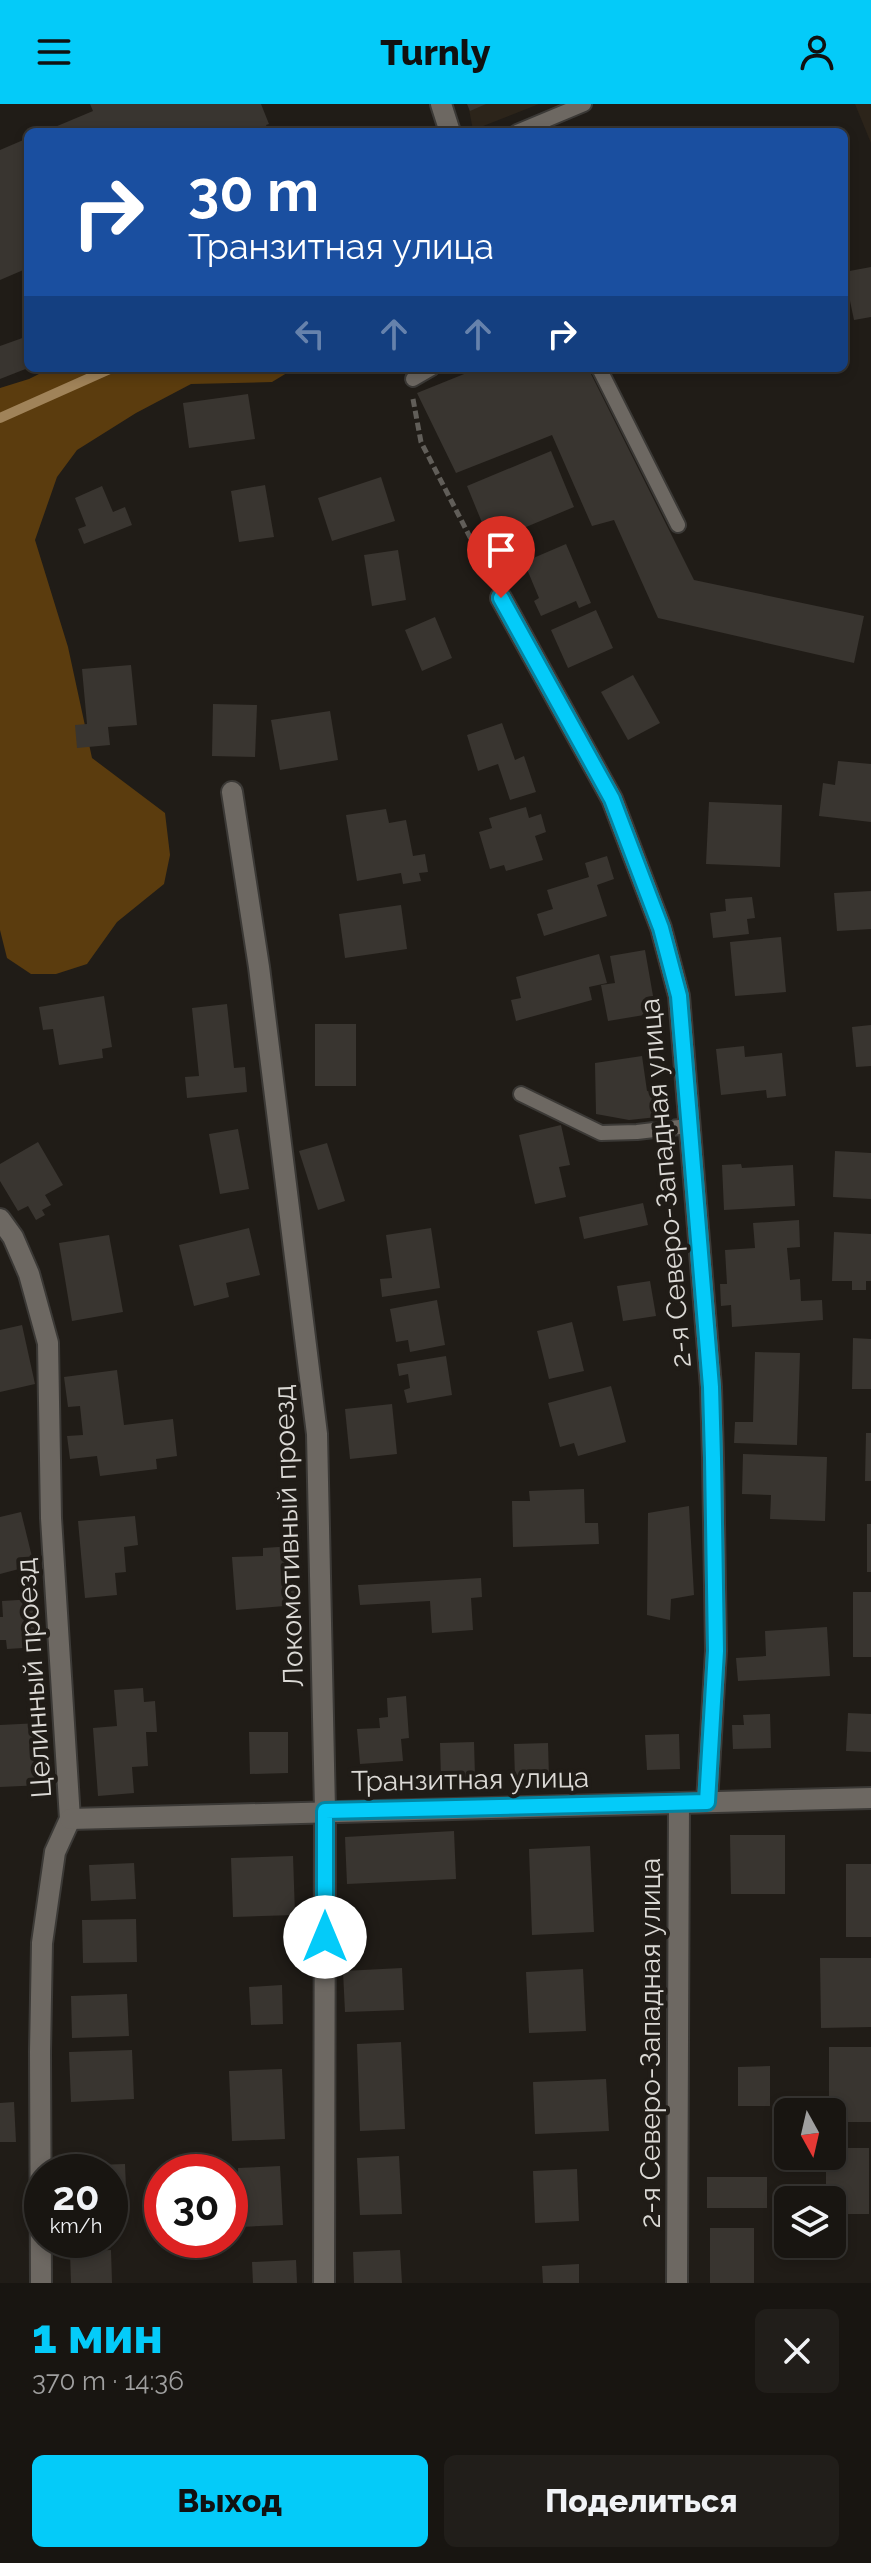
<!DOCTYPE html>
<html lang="ru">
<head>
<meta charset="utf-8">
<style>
	:root { --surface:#181511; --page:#211e1a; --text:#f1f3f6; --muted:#9f9f9f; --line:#363431; --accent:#04cbf9 }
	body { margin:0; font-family:Raleway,sans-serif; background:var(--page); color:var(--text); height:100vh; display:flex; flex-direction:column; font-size:30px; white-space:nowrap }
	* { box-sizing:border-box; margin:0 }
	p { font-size:26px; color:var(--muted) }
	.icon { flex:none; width:44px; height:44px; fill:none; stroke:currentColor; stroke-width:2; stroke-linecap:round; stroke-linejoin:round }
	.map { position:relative; height:2179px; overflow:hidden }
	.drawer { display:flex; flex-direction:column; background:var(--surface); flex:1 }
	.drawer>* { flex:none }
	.banner { position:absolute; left:24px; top:24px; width:824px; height:244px; border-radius:12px; box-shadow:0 4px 12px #0003,0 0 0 2px var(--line); background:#1a4fa0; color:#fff; overflow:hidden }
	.needle { width:52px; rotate:172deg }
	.tools { position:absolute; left:774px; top:1994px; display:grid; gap:16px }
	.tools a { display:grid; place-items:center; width:72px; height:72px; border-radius:12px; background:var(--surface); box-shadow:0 4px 12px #0003,0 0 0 2px var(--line); font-size:40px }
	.speed { position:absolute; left:24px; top:2050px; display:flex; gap:16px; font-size:40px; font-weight:700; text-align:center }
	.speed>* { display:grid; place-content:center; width:104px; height:104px; border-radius:50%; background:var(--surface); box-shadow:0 4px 12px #0003,0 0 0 2px var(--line); line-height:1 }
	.speed small { font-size:20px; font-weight:400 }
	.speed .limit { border:12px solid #d22; background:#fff; color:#111 }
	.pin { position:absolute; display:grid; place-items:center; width:68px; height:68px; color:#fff; margin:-82px -34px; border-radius:50% 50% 50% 0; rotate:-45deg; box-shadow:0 0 8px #0007 }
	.pin .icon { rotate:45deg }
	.me { position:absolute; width:88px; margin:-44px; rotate:0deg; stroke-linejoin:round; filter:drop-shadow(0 0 6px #0008) }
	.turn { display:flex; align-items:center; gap:28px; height:168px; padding:0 32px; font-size:36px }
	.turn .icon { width:104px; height:104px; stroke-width:2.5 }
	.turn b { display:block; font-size:56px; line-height:68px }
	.lanes { display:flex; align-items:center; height:76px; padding:0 32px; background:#0003; justify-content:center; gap:40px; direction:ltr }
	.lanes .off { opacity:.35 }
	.round { display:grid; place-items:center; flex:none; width:84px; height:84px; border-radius:12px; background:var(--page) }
	.headline { display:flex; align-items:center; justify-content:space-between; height:136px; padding:0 32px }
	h1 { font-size:48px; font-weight:800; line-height:60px; color:var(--accent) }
	.cta { display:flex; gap:16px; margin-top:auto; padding:16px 32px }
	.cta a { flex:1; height:92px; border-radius:12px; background:var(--accent); color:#111; font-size:32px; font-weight:800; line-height:92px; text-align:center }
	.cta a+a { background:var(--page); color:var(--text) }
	header { display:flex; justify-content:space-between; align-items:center; height:104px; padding:0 32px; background:var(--accent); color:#111; font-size:36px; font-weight:800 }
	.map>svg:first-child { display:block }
</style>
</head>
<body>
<header><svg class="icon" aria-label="menu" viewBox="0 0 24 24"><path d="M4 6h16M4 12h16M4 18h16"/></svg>Turnly<svg class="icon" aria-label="person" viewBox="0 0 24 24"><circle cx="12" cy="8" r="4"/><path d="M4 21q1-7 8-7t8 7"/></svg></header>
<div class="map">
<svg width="871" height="2179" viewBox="0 0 871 2179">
	<rect width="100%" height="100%" fill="#201c17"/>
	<g fill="#2c241a">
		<polygon points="468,0 539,0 473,26"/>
		<polygon points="855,0 871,0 871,39"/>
	</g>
	<polygon fill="#5b3c0e" points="51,264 295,264 272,278 191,280 136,309 77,346 57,373 35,436 68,543 92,654 165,709 170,751 164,780 117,818 87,860 56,870 31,870 7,854 0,826 0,284 29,275"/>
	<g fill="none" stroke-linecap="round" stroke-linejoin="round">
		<polyline stroke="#a08359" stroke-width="10" points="0,314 112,264"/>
	</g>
	<g fill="#393530">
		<polygon points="90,0 261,0 269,20 266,21 269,28 43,28 93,7"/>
		<polygon points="467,0 486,0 470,7"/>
		<polygon points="28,34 28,164 0,176 0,46"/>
		<polygon points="871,163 871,213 854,216 844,168"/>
		<polygon points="28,232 28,264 0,275 0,242"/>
		<polygon points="479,264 588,264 694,476 864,512 854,559 658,514 614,416 592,422 552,331 456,369 417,289"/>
		<polygon points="248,290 255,335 189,344 183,299"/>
		<polygon points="551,347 574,403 490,438 467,382"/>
		<polygon points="381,373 395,417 332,437 318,394"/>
		<polygon points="265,381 274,433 239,438 231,387"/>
		<polygon points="102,382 113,408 125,403 132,421 84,440 78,425 86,422 75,394"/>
		<polygon points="566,440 591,499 579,504 576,497 541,512 534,497 539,494 524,458"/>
		<polygon points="398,446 406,496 372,502 364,451"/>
		<polygon points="596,506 613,544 568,564 551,526"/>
		<polygon points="435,513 452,554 422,567 405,526"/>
		<polygon points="131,561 137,621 108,623 110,641 77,644 75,621 87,620 82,565"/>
		<polygon points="633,571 660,619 628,636 601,588"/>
		<polygon points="213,600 257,601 255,653 212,652"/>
		<polygon points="330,607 338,656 280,666 271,616"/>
		<polygon points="502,619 515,656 524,652 536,688 510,696 498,660 478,667 467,631"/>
		<polygon points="838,657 871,660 871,718 819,712 823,679 835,681"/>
		<polygon points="709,698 782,701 780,763 706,760"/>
		<polygon points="526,703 529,714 541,710 546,728 535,732 543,756 506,767 504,761 490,765 479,728 492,724 489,714"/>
		<polygon points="386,705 389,719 406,716 413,752 425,750 428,768 419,769 421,777 403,780 401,769 357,777 346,711"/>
		<polygon points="607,752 614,775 597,781 607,812 544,832 537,810 553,805 547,786 589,773 585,759"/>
		<polygon points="871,787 871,825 837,827 834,789"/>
		<polygon points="752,793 755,814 747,815 749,830 713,834 710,809 726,807 725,795"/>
		<polygon points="401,801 407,845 345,854 339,810"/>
		<polygon points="781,833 786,888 735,892 730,838"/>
		<polygon points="645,846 656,909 608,917 601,881 615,879 610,852"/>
		<polygon points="599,850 607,879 589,883 592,896 516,917 511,896 521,894 516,873"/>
		<polygon points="104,892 112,943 102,945 103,954 59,961 53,925 43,926 39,903"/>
		<polygon points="227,900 234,964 245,963 247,988 187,994 185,973 199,972 192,904"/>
		<rect x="315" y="920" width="41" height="62"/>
		<polygon points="871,921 871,962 856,963 852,923"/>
		<polygon points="744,942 745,953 782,949 786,992 767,994 766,986 721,991 716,945"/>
		<polygon points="642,952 647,987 663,989 667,1012 629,1016 596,1010 595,959"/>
		<polygon points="561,1021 570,1061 559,1063 566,1093 535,1100 519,1031"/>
		<polygon points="238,1025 249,1085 220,1090 209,1030"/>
		<polygon points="38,1038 63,1081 45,1091 51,1101 42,1106 45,1111 36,1116 28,1102 18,1107 0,1077 0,1060"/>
		<polygon points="327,1039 345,1097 318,1106 299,1047"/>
		<polygon points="835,1047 871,1049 871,1095 833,1093"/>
		<polygon points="741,1060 742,1064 793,1061 795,1102 724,1106 722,1061"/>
		<polygon points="643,1099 648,1121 584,1135 579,1113"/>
		<polygon points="799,1116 800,1143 787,1144 790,1176 800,1175 801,1197 822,1196 823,1216 732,1223 731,1201 721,1202 720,1180 727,1180 725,1146 755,1144 753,1119"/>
		<polygon points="249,1124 260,1171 226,1179 229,1193 194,1202 179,1141"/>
		<polygon points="431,1124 440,1184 382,1193 380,1175 392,1174 386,1131"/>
		<polygon points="834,1128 871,1130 871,1177 866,1177 866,1186 852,1186 852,1177 832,1177"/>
		<polygon points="109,1131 123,1208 72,1217 59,1139"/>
		<polygon points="650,1177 656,1212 623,1217 617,1182"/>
		<polygon points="437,1196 445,1241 410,1248 408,1236 396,1238 390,1205"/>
		<polygon points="572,1218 584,1267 549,1275 537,1227"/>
		<polygon points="22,1221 35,1280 0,1288 0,1226"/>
		<polygon points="853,1234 871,1235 871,1285 852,1285"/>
		<polygon points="755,1248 800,1249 797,1341 734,1339 735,1318 753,1318"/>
		<polygon points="446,1252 452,1291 407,1299 404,1286 410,1284 408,1270 399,1272 397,1260"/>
		<polygon points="117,1266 124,1321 173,1315 177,1352 156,1355 157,1365 100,1372 97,1352 70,1355 67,1332 83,1331 80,1302 68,1303 64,1273"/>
		<polygon points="611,1282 626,1338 578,1352 574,1339 560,1343 548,1299"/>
		<polygon points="392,1300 397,1350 350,1355 345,1305"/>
		<polygon points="866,1329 871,1329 871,1377 865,1377"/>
		<polygon points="743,1350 827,1353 825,1417 770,1415 771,1391 742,1390"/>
		<polygon points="584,1385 585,1419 598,1419 599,1440 513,1443 512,1397 530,1397 529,1387"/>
		<polygon points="689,1402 694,1491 671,1495 670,1516 647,1511 648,1409"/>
		<polygon points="21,1408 34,1461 0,1470 0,1413"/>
		<polygon points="135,1412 138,1441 124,1443 126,1468 115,1469 117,1491 85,1494 78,1417"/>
		<rect x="867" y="1420" width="4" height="48"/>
		<polygon points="294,1442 297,1501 236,1506 232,1453 263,1452 263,1444"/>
		<polygon points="481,1474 482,1493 471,1494 473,1526 432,1529 430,1497 360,1501 358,1481"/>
		<rect x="853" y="1488" width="18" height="65"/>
		<polygon points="34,1495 39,1543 7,1545 6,1536 0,1536 0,1513 3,1513 2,1497"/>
		<polygon points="827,1523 830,1572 738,1577 736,1554 766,1552 765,1527"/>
		<polygon points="143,1584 144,1598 155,1597 157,1628 146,1628 148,1662 132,1663 134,1689 98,1692 93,1624 117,1622 114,1586"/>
		<polygon points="406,1592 409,1634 401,1635 403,1657 360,1660 357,1625 380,1624 379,1614 388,1613 387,1594"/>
		<polygon points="848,1609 871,1610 871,1648 846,1647"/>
		<polygon points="770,1610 771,1644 733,1645 732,1621 744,1621 743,1611"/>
		<polygon points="40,1619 43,1681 0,1683 0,1621"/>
		<polygon points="249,1628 288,1628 288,1669 250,1670"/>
		<polygon points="679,1630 680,1665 647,1666 645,1631"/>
		<polygon points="474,1638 475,1673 441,1674 440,1639"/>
		<polygon points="548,1639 549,1674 515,1675 514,1640"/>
		<polygon points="454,1727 456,1775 347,1780 345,1733"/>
		<polygon points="730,1731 785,1731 785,1790 731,1790"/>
		<polygon points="590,1742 594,1828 532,1831 529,1745"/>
		<polygon points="293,1752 295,1811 233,1813 231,1754"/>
		<polygon points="134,1759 136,1795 91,1797 89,1761"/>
		<rect x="846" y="1760" width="25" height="73"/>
		<polygon points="136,1815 137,1858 83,1859 82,1816"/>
		<polygon points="820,1854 871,1854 871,1923 821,1924"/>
		<polygon points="402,1864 404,1906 345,1908 343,1867"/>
		<polygon points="583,1865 586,1927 529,1929 526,1868"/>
		<polygon points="282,1881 283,1920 251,1921 249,1883"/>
		<polygon points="127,1890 129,1932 72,1934 71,1892"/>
		<polygon points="401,1938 405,2025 360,2027 357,1940"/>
		<polygon points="829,1943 871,1943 871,2018 832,2018 832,2008 829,2008"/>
		<polygon points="132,1946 134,1995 71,1998 69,1948"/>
		<polygon points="770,1962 770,2002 738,2002 738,1963"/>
		<polygon points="282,1965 285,2035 232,2037 229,1967"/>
		<polygon points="606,1975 609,2027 535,2030 533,1978"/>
		<polygon points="14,1998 16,2038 0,2038 0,1999"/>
		<polygon points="832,2044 869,2044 869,2110 832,2110 832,2096 826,2096 826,2052 832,2052"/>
		<polygon points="399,2052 402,2110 360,2111 357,2054"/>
		<polygon points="125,2060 127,2108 110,2108 110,2068 66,2068 66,2062"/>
		<polygon points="280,2062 283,2121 240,2123 238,2064"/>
		<polygon points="577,2065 579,2117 535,2119 533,2067"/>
		<rect x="707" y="2073" width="60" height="31"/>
		<rect x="710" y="2124" width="44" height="55"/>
		<polygon points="111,2146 112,2179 71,2179 70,2148"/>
		<polygon points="400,2146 402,2179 354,2179 353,2148"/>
		<polygon points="296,2156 297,2179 253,2179 252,2158"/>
		<polygon points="579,2160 579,2179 543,2179 542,2162"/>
	</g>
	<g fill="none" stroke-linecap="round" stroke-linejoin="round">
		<defs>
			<g id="service">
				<polyline points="517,28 584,0"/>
				<polyline points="599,264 678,421"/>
				<polyline points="413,275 432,264"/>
				<polyline points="521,990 601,1029 637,1028 688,1022"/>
			</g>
			<g id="minor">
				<polyline points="441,0 450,28"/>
				<polyline points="501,494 612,695 661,824 679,892 711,1283 713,1354 716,1547 707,1698"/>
				<polyline points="232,688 259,863 317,1330 325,1707 324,2179"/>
				<polyline points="0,1115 13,1133 29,1170 48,1239 51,1414 70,1715 55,1748 42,1839 40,1948 41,2179"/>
				<polyline points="70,1715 871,1694"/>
				<polyline points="677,2179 679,1699"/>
			</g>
		</defs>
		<use href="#service" stroke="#3b3936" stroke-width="18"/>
		<use href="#minor" stroke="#3b3936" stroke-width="24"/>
		<polyline stroke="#615e59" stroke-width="5" stroke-dasharray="8 4" stroke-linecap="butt" points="413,295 421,338 490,472"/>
		<use href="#service" stroke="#6d6862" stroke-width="14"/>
		<use href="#minor" stroke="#6d6862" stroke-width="20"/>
	</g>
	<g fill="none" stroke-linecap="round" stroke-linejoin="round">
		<defs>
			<polyline id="route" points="325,1833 325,1707 707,1698 716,1547 713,1354 711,1283 679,892 661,824 612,695 501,494"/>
		</defs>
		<use href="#route" stroke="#0384a2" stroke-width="20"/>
		<use href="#route" stroke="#04cbf9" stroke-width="14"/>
	</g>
	<g text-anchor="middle" stroke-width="8" stroke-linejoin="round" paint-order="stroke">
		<g font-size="28" fill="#dbd9d5" stroke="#201c17">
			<text transform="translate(665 1079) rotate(-95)" y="10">2-я Северо-Западная улица</text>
			<text transform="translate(288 1432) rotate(-92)" y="10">Локомотивный проезд</text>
			<text transform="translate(33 1574) rotate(-94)" y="10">Целинный проезд</text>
			<text transform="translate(470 1675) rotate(-1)" y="10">Транзитная улица</text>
			<text transform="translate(650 1939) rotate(-90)" y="10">2-я Северо-Западная улица</text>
		</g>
	</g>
</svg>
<div class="tools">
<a><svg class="needle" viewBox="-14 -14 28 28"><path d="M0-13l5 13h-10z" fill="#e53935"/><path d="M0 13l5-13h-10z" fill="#9f9f9f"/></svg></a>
<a><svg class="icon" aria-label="layers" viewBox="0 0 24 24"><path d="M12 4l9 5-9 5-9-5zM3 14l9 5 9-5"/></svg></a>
</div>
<div class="speed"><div>20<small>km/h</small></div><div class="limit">30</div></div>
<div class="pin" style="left:501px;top:494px;background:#d93025"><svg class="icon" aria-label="arrive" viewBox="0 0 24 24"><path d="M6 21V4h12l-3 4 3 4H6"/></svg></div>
<svg class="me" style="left:325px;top:1833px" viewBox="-20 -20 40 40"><circle r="19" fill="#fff"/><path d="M0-13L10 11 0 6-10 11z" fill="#04cbf9"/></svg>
<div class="banner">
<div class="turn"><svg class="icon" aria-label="right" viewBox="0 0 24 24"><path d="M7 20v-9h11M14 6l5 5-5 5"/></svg><div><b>30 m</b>Транзитная улица</div></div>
<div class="lanes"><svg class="icon off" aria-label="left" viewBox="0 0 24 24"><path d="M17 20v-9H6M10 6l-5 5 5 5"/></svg><svg class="icon off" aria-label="ahead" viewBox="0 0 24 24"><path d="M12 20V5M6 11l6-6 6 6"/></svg><svg class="icon off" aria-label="ahead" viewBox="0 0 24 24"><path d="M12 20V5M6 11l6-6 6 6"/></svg><svg class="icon" aria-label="right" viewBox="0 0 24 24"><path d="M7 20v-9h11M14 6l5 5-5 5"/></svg></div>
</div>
</div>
<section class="drawer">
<div class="headline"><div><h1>1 мин</h1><p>370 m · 14:36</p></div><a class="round"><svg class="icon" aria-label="close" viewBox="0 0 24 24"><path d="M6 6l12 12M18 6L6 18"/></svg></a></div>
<div class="cta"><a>Выход</a><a>Поделиться</a></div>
</section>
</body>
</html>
